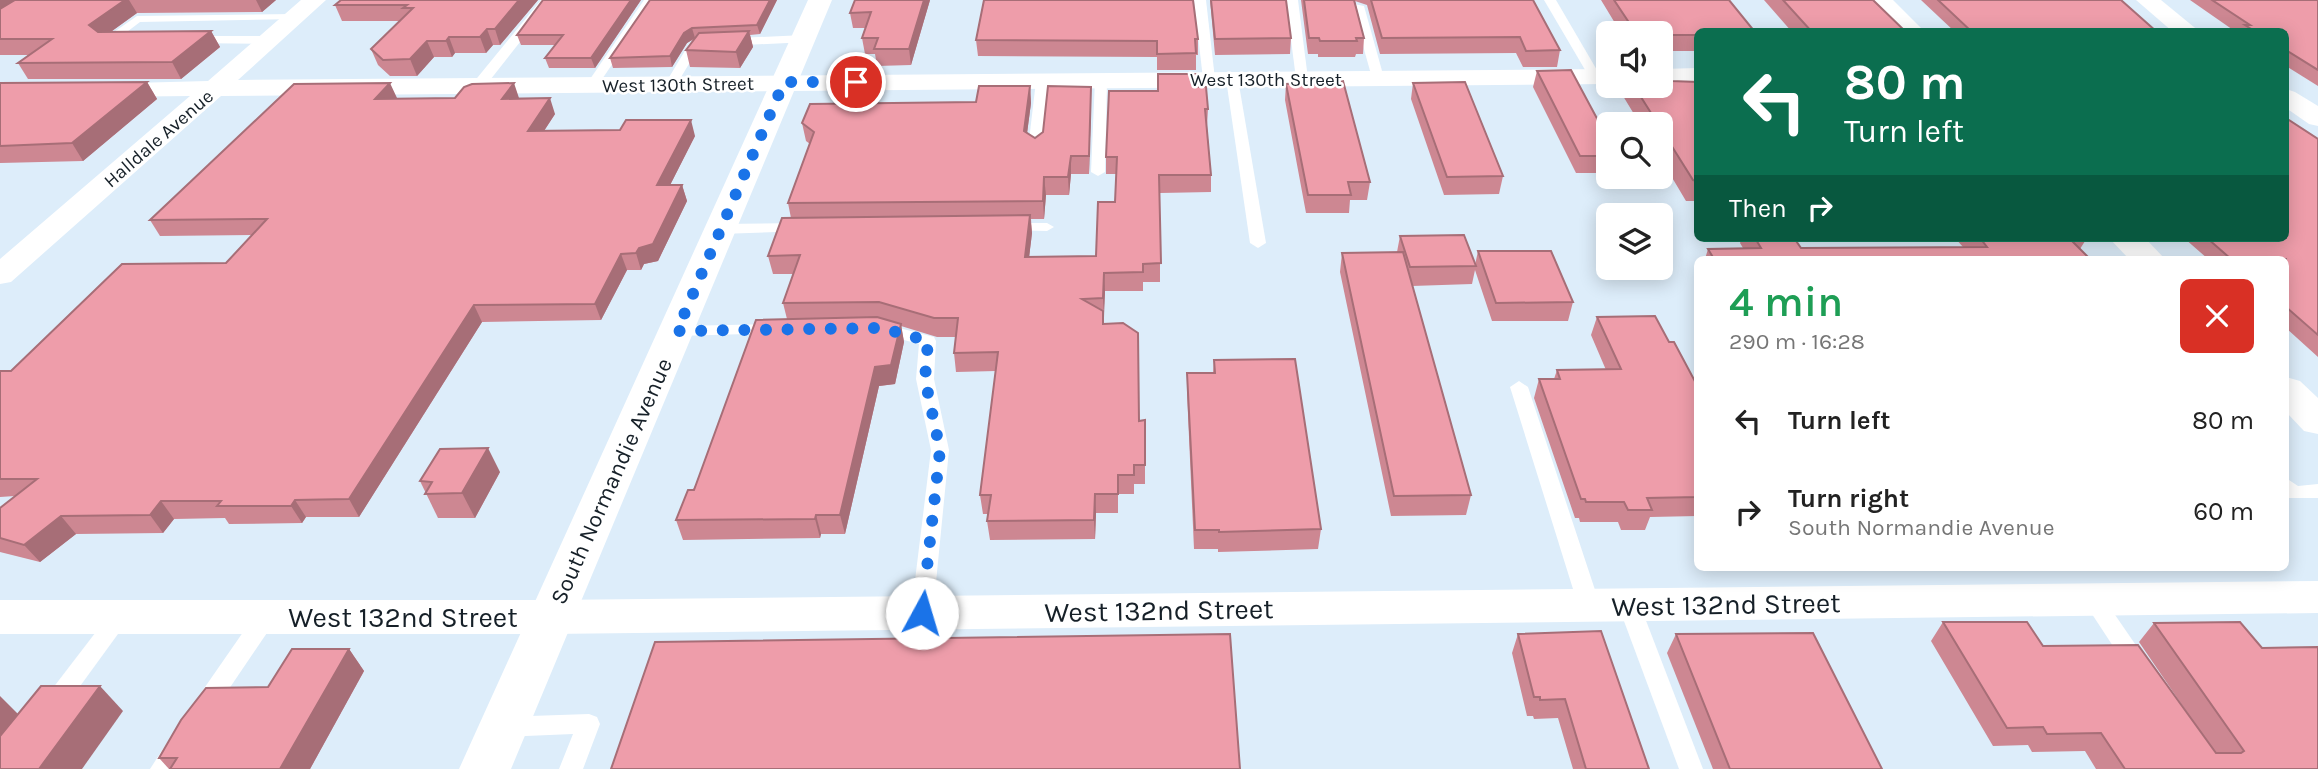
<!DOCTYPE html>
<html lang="en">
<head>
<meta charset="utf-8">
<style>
	:root { --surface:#fff; --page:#f2f2f2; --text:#222; --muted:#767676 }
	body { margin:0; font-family:Karla,sans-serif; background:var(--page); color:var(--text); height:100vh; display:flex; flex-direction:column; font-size:26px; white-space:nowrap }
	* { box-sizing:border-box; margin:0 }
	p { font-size:23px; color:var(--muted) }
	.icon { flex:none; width:38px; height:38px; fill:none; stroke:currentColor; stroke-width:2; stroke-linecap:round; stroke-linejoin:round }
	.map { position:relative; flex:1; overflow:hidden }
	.details { position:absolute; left:1694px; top:256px; width:595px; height:315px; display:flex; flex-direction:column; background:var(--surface); border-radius:10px; box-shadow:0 4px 18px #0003 }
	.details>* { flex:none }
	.guide { position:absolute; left:1694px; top:28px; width:595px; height:214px; border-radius:10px; box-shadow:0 4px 18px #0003; background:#0b6e4f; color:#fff; overflow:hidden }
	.controls { position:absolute; left:1596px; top:21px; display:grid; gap:14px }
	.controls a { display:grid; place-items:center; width:77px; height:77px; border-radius:10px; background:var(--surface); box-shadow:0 4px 18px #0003; font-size:35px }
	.pin { position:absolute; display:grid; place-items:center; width:60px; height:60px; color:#fff; margin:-30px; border:4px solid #fff; border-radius:50%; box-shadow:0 2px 7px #0007 }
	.me { position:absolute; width:77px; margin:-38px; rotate:6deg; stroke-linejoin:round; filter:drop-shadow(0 0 5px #0008) }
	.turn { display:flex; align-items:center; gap:24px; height:147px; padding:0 35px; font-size:32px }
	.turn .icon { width:91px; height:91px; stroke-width:2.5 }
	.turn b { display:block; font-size:49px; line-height:60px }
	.then { display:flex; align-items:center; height:66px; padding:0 35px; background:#0003; gap:14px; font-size:26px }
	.round { display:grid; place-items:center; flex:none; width:74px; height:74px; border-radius:10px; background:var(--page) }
	.summary { display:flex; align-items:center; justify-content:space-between; height:119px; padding:0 35px }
	h1 { font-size:42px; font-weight:600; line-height:52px; color:#1e9e55 }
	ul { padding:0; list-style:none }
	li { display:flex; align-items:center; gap:21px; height:91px; padding:0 35px }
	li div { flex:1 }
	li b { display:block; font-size:26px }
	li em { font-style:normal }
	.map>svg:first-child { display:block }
</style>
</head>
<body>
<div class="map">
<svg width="2318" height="769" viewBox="0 0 2318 769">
	<rect width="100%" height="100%" fill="#ddedfa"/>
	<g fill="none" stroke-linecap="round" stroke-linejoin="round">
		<g fill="#fff" fill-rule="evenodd">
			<polygon points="541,0 553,0 483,89 473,89 473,83"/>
			<polygon points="644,0 656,0 596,88 588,88 586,85"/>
			<polygon points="1194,0 1206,0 1215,79 1209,83 1203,79"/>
			<polygon points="1286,0 1298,0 1308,79 1302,83 1296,79"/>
			<polygon points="1544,0 1556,0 1601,77 1599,80 1591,80"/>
			<polygon points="1354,4 1364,6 1384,78 1382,81 1374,81 1372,78 1352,6"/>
			<polygon points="295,14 299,15 299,19 140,22 119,38 122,41 120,44 107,45 101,41 137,16"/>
			<polygon points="804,35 808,36 808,42 703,47 698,49 675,87 667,87 665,84 689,44 696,40"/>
			<polygon points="193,36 270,36 276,40 270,44 189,43 187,40"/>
			<polygon points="1232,75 1238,79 1266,243 1258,248 1250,243 1226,79"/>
			<polygon points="1101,76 1107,80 1105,172 1098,176 1091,172 1095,80"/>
			<polygon points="1042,77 1048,81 1042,149 1035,153 1028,149 1036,81"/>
			<polygon points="802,223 810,228 807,231 720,234 712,229 720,224"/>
			<polygon points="1009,223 1047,223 1054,227 1047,231 1004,230 1002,227 1004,224"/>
			<polygon points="880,323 934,337 936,341 934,379 949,450 933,613 929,619 922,621 915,619 911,613 931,450 916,379 919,344 874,332 872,328"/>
			<polygon points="775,324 783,329 781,333 677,336 669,331 677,326"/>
			<polygon points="1519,381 1528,387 1600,605 1596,611 1589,613 1582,611 1578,605 1510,387"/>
			<polygon points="2286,478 2298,486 2318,484 2318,498 2286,498"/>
			<polygon points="2093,591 2100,593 2144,657 2147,663 2144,669 2136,672 2128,669 2086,605 2083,599 2086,593"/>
			<polygon points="1629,597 1636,599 1640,605 1703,769 1679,769 1618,605 1622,599"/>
			<polygon points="119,609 126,611 130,617 126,623 62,711 54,714 46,711 43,704 46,697 112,611"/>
			<polygon points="265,610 273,612 276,618 273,624 212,714 204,717 196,714 193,707 196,700 257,612"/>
			<polygon points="589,714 597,717 600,724 583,769 559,769 573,734 504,737 496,734 493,727 496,720 504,717"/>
			<polygon points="178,735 186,738 190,745 175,769 150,769 170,738"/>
		</g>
		<g fill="#fff" fill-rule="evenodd">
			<polygon points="301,0 326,0 238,80 1608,69 1608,84 221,96 11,282 0,284 0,259 190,96 103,97 94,94 90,89 94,84 208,81"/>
			<polygon points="2136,0 2161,0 2200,32 2173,32"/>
			<polygon points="1698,68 1698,84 1661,83 1661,69"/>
			<polygon points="2286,89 2295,92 2318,106 2318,126 2309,124 2286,108"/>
			<polygon points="2318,581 2318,613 550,634 0,634 0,600 550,600"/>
		</g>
		<g fill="#fff" fill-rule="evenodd">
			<polygon points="808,0 832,0 511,769 459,769"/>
			<polygon points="1867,0 1893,0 1925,32 1897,32"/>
			<polygon points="2109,238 2145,238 2165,259 2129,259"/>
			<polygon points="2286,377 2300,381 2318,398 2318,434 2304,431 2286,412"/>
		</g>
	</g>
	<g fill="#cd8792">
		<polygon points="0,0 276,0 262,12 137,13 112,31 211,31 220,47 181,79 28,79 18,63 28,55 0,55"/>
		<polygon points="341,0 538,0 500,45 493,45 486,53 455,53 452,57 434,57 417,76 390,76 378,65 371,49 400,21 342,21 335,5"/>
		<polygon points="641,0 595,68 549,68 545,58 555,45 521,45 517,35"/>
		<polygon points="650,0 777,0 760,34 750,35 753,47 740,68 690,67 686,50 696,38 687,43 672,67 613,68 610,58"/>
		<polygon points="855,0 930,0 911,65 877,66 875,54 865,54 862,38 865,28 853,28 850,13"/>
		<polygon points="1210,0 1286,0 1291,38 1290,54 1215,55"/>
		<polygon points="1301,0 1533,0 1560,50 1557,67 1523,67 1516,53 1380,54 1367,5 1355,1 1364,38 1363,54 1356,54 1355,57 1318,57 1318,54 1308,54"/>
		<polygon points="1601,0 1729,0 1698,32 1698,51 1661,51 1661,33 1621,33"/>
		<polygon points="1764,0 1873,0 1906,32 1792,32"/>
		<polygon points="1921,0 2121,0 2157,32 1955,32"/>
		<polygon points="2190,0 2318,0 2318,86 2286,66 2286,32 2236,32"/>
		<polygon points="1198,39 1198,55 1196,55 1196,70 1157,70 1157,57 978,56 976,40"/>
		<polygon points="1537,71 1608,139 1608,170 1605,170 1604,173 1576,173 1533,87"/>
		<polygon points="1158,74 1199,87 1208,109 1207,126 1211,175 1211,192 1160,193 1160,282 1143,282 1143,291 1105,291 1103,324 1139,421 1145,420 1145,484 1134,484 1134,494 1118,494 1118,513 1096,513 1095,539 990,540 987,521 988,514 983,514 980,495 996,371 956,372 954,353 956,337 937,337 901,326 904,342 895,384 879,386 845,534 821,534 820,538 683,540 676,520 787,319 783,303 794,274 773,274 768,256 791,218 788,203 810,144 806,141 802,123 976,102 1030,86 1031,103 1027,133 1035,138 1043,132 1091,87 1091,103 1089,174 1071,174 1069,195 1046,195 1044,219 1031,219 1032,233 1029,257 1096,256 1115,202 1116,174 1106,174 1106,157 1158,91"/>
		<polygon points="1671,81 1698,82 1698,201 1686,201 1661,159 1661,124 1640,124 1620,91 1621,86 1661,86"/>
		<polygon points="147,82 157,99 83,161 0,163 0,83"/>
		<polygon points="1413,83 1503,176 1499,194 1444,195 1411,99"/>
		<polygon points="1286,84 1370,182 1367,200 1350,200 1349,213 1306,213 1285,100"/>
		<polygon points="397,98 396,99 519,98 555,114 544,131 695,136 670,185 682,185 687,201 658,261 644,264 641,270 627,270 601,320 482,322 359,517 306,517 302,523 229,524 225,518 174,519 163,533 76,534 40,562 0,552 0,508 15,496 0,497 0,371 11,371 226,263 252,235 160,236 150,220"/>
		<polygon points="2318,139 2318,357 2286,328 2286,259 2208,259 2184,238 2286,238"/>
		<polygon points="1400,236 1475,265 1478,251 1573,302 1568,321 1492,321 1475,270 1472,284 1412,286 1471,495 1466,515 1391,516 1340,272 1342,253 1397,252"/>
		<polygon points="1742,238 1794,238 1801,248 1963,247 1955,238 2087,238 2080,249 2090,259 1705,259 1708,249 1743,248 1740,243"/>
		<polygon points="1597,317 1669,342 1698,387 1698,516 1650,517 1645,530 1621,530 1618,522 1580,522 1579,518 1575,518 1534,398 1539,379 1554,379 1557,370 1606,370 1591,335"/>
		<polygon points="1214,360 1321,529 1318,549 1218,552 1218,549 1194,549 1187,392 1187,373 1213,373"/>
		<polygon points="500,472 475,518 438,518 420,481"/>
		<polygon points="1943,622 2043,646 2197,727 2139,642 2154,623 2318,769 2096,769 2085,751 2032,752 2028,745 1993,746 1931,641"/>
		<polygon points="1518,634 1649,769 1573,769 1558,718 1534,719 1533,716 1527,716 1512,653"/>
		<polygon points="1676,634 1882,769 1713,769 1667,653"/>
		<polygon points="349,649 364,671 310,769 169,769 159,758 268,687"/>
	</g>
	<g fill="#a76e77">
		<polygon points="0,0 26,0 0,17"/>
		<polygon points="125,0 129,0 137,13 98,41 89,25"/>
		<polygon points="256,0 276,0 262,12"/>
		<polygon points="519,0 538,0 500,45 495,29"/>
		<polygon points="631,0 641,0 595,68 591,58"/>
		<polygon points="770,0 777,0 760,34 757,25"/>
		<polygon points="924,0 930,0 911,65 909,49"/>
		<polygon points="692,28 695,38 687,43 672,67 670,56 684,33"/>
		<polygon points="487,29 493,45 486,53 480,37"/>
		<polygon points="211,31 220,47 181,79 172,62"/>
		<polygon points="749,31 753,47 740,68 736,52"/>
		<polygon points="449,37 455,53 452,57 446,41"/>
		<polygon points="427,41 434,57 417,76 410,59"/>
		<polygon points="147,82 157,99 83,161 72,143"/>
		<polygon points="390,83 397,98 382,115 375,99"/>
		<polygon points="514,83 519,98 508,114 502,99"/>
		<polygon points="1030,86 1031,103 1025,149 1024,131"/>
		<polygon points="1091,87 1091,103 1089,174 1089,156"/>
		<polygon points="550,98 555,114 534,146 528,131"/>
		<polygon points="691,120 695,136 662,201 657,185"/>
		<polygon points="1071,156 1071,174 1069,195 1068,177"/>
		<polygon points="1044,177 1046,195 1044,219 1043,201"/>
		<polygon points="682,185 687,201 658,261 644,264 641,270 636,253"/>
		<polygon points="1030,215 1032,233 1027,275 1025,257"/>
		<polygon points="621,254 627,270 601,320 595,304"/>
		<polygon points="1104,273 1105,291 1104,317 1103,298"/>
		<polygon points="474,305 482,322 359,517 349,499"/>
		<polygon points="901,324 904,342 895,384 879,386 845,534 840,515 875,367"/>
		<polygon points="488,448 500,472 475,518 462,493"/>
		<polygon points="1095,494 1096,513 1095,539 1094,520"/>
		<polygon points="295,500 306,517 302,523 291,506"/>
		<polygon points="161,501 174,519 163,533 150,515"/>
		<polygon points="816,515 821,534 820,538 815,519"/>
		<polygon points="61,516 76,534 40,562 24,545"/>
		<polygon points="349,649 364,671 310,769 280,769"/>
		<polygon points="100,686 123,711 82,769 39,769"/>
		<polygon points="0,696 24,720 0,753"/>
	</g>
	<g fill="#ee9daa" stroke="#a76e77" stroke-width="2">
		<polygon points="15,0 125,0 89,25 98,32 211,31 172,62 18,63 52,39 0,39 0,9"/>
		<polygon points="341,0 519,0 495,29 487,29 480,37 449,37 446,41 427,41 410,59 383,60 371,49 413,8 403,8 407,5 335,5"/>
		<polygon points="543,0 631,0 591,58 545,58 563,35 517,35"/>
		<polygon points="650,0 770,0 757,25 692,28 684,33 670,56 610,58"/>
		<polygon points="855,0 924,0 909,49 874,49 878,38 862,38 871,12 850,13"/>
		<polygon points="984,0 1193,0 1198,39 1195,39 1196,53 1157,54 1157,41 976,40"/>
		<polygon points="1211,0 1286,0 1291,38 1215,39"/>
		<polygon points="1304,0 1354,0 1364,38 1356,38 1357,41 1320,41 1319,38 1309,38"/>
		<polygon points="1371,0 1533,0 1560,50 1526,51 1520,37 1382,38"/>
		<polygon points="1614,0 1729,0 1755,32 1698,32 1698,35 1661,35 1661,33 1636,33"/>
		<polygon points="1783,0 1873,0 1906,32 1812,32"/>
		<polygon points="1938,0 2121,0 2157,32 1972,32"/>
		<polygon points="2212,0 2318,0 2318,70 2286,50 2286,32 2256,32 2245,25 2250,25"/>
		<polygon points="749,31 736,52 686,50 699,33"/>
		<polygon points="1571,70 1608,139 1608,153 1607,153 1608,156 1580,156 1537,71"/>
		<polygon points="1661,71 1665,71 1671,81 1698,82 1698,181 1693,180 1661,129 1661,124 1658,124 1634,86 1661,86"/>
		<polygon points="1158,74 1198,74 1199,87 1206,87 1208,109 1205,109 1211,175 1159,175 1161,263 1143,264 1143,272 1104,273 1103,298 1082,299 1103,311 1103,324 1123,323 1138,333 1139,421 1145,420 1145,465 1134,465 1134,475 1118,475 1118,494 1095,494 1094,520 987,521 991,495 980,495 998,352 954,353 958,318 934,318 879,302 783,303 800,255 768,256 782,218 1030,215 1025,257 1096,256 1098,202 1115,202 1117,157 1106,157 1109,91 1158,91"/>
		<polygon points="1343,81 1370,182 1348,182 1351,195 1308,195 1286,84"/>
		<polygon points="147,82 72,143 0,146 0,83"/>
		<polygon points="1465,82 1503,176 1447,177 1413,83"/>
		<polygon points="390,83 375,99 455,98 464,87 472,84 514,83 502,99 550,98 528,131 620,130 626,120 691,120 657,185 682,185 653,244 639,248 636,253 621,254 595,304 474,305 349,499 295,500 291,506 217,506 221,501 161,501 150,515 61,516 24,545 0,538 0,508 37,479 0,479 0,371 11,371 122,264 226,263 267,219 150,220 294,84"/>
		<polygon points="979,86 1030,86 1024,131 1035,138 1043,132 1048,86 1091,87 1089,156 1071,156 1068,177 1044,177 1043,201 788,203 814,132 802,123 810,104 976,102"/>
		<polygon points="2286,118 2318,139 2318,335 2286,307 2286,259 2231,259 2207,238 2286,238"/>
		<polygon points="1464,235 1476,266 1410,267 1400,236"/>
		<polygon points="1755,238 1794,238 1801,248 1987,247 1980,238 2069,238 2090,259 1714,259 1708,249 1761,248"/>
		<polygon points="1478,251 1551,251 1573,302 1496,303"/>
		<polygon points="1403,252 1471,495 1394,496 1342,253"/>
		<polygon points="1655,316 1669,342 1674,342 1698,387 1698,497 1647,498 1652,510 1628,510 1624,502 1586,502 1585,499 1581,499 1539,379 1560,379 1557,370 1621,369 1597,317"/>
		<polygon points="877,317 901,324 891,365 875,367 840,515 816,515 815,519 676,520 688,490 694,490 756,320"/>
		<polygon points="1295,359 1321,529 1219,532 1219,530 1195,530 1187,373 1215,373 1214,360"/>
		<polygon points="488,448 462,493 425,494 432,482 420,481 440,449"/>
		<polygon points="1943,622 2027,622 2043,646 2138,645 2216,753 2241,753 2244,751 2154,623 2240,622 2262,648 2318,647 2318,769 2125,769 2101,733 2047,734 2043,727 2007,728"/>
		<polygon points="1601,631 1649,769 1586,769 1565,699 1540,700 1540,697 1534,697 1518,634"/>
		<polygon points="1813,633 1882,769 1730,769 1676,634"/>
		<polygon points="1230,634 1240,769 611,769 655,642"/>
		<polygon points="292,649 349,649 280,769 170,769 177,758 159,758 181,720 206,688 268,687"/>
		<polygon points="41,686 100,686 39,769 0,769 0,736"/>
	</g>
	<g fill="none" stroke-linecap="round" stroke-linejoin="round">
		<polyline stroke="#1a73e8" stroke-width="12" stroke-dasharray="0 21.6" points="856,82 784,82 677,331 882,328 928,341 925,379 940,450 922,613"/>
	</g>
	<g text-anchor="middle" stroke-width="5" stroke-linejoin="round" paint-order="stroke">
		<g font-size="19" fill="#162028" stroke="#fff">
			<text x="1266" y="86">West 130th Street</text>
			<text transform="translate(678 84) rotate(-1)" y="7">West 130th Street</text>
			<text transform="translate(158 138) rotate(-41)" y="7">Halldale Avenue</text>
		</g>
		<g font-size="23" fill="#162028" stroke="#fff">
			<text transform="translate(611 481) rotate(-66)" y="8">South Normandie Avenue</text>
		</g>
		<g font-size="28" fill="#162028" stroke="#fff">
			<text transform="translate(1726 604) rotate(-1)" y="10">West 132nd Street</text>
			<text transform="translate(1159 610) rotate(-1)" y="10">West 132nd Street</text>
			<text x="403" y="627">West 132nd Street</text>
		</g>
	</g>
</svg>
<div class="controls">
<a><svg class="icon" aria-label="sound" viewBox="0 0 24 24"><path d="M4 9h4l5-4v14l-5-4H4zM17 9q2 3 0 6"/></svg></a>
<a><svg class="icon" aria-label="search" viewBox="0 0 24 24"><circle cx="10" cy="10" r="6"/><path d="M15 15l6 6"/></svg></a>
<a><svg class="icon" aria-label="layers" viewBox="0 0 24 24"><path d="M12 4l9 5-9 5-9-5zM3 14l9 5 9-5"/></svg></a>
</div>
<div class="pin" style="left:856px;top:82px;background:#d93025"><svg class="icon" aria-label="arrive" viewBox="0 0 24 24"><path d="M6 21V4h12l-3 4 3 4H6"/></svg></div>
<svg class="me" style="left:922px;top:613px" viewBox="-20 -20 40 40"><circle r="19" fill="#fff"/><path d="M0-13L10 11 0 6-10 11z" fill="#1a73e8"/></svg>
<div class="guide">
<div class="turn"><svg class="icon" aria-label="left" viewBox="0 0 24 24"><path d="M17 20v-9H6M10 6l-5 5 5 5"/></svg><div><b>80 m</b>Turn left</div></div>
<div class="then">Then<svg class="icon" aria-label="right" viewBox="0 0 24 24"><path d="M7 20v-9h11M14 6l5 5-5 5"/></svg></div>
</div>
<section class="details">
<div class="summary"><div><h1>4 min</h1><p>290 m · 16:28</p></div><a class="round" style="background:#d93025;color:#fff"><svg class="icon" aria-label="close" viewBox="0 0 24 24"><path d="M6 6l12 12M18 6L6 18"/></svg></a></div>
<ul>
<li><svg class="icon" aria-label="left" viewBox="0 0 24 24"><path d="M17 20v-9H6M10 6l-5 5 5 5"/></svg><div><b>Turn left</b></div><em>80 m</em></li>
<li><svg class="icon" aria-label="right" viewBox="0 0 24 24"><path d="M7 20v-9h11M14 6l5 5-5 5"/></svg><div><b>Turn right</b><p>South Normandie Avenue</p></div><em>60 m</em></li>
</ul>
</section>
</div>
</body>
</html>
